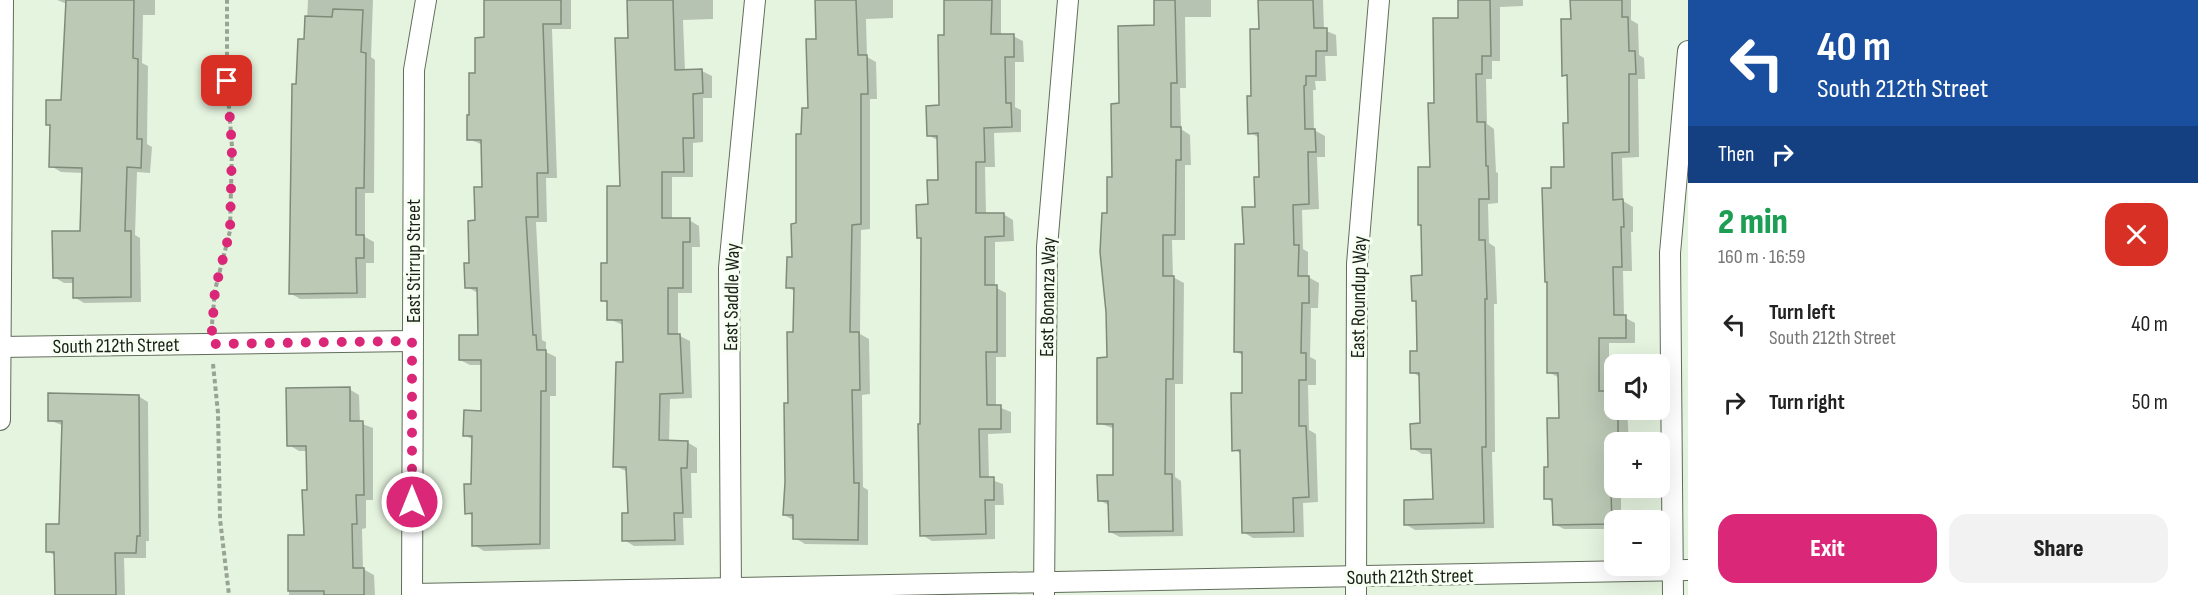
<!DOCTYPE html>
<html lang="en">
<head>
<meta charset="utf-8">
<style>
	:root { --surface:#fff; --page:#f2f2f2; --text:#222; --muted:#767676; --accent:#db2777 }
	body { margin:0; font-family:"Sofia Sans Condensed",sans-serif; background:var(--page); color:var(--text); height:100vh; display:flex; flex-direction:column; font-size:22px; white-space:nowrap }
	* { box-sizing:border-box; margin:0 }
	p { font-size:20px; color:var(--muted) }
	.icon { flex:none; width:33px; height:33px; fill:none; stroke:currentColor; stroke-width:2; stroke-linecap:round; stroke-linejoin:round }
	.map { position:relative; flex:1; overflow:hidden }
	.panel { display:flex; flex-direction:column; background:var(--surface); width:510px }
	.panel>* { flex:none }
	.guide { background:#1a4fa0; color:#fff; overflow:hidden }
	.tools { position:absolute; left:1604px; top:354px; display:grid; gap:12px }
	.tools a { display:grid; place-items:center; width:66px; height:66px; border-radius:12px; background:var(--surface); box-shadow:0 6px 24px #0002; font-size:30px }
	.pin { position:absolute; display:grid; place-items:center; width:51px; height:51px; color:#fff; margin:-26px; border-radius:12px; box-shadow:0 3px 9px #0006 }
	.me { position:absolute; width:66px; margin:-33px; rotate:0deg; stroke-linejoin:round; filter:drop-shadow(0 0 4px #0008) }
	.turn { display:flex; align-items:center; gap:21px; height:126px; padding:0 30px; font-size:27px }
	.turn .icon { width:78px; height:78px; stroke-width:2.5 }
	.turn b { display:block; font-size:42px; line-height:51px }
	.then { display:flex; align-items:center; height:57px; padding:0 30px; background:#0003; gap:12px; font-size:22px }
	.round { display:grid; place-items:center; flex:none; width:63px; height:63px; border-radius:18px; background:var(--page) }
	.summary { display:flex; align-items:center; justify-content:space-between; height:102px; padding:0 30px }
	h1 { font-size:36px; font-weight:800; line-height:45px; color:#1e9e55 }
	.action { display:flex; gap:12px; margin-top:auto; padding:12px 30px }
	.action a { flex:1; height:69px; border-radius:18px; background:var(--accent); color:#fff; font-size:24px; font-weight:800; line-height:69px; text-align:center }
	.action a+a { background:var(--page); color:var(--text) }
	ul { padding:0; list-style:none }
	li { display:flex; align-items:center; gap:18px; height:78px; padding:0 30px }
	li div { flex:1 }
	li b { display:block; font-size:22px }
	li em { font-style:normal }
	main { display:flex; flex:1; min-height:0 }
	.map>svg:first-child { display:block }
</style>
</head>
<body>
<main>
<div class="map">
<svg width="1688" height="595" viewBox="0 0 1688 595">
	<rect width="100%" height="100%" fill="#e5f4df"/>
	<g fill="#0003">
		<polygon points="57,0 155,0 155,15 143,15 142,63 148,66 147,144 152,147 150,173 137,172 135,235 140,238 141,302 84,303 74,297 74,283 64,283 54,277 82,233 83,173 61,172 51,166 52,127 47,124 63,101 67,4"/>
		<polygon points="308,0 373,0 371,57 375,60 374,193 365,193 365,237 374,242 374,263 366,263 366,298 300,299 290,293 298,86 306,41"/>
		<polygon points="486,0 571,0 571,29 552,29 557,178 546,178 547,222 536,222 542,340 546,342 546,352 556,357 556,396 550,396 550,549 484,551 474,545 473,516 467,513 473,485 473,440 465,435 482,412 482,365 470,365 460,360 479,336 478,293 467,287 483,188 483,145 469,139 477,74 485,39"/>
		<polygon points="628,0 713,0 713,19 683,20 685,71 702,71 712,76 712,98 703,98 703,142 693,143 693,177 672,177 672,220 689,220 699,226 700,247 692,247 692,293 678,293 678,335 690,341 692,398 670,399 669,442 687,442 697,448 697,473 691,473 692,518 683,518 684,545 634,546 624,540 629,515 628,472 615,466 625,363 623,325 609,319 609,304 602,300 622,188 630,39"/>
		<polygon points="817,0 893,0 893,18 866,19 867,57 876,62 877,99 870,99 870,229 861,230 860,334 869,339 870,394 862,395 863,487 868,490 868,545 805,544 795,538 795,521 784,515 795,292 788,287 797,225 803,136 809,109 817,40"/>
		<polygon points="946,0 1001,0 1001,36 1013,36 1023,41 1024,62 1015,62 1015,107 1021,110 1021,132 994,133 995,167 985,167 986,214 1003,214 1013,220 1014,241 995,242 995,287 1006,293 1006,357 996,357 996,406 1011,412 1011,433 988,434 989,479 1003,484 1004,505 995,505 995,539 932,541 922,535 922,239 918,237 940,182 939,141 928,135 940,107"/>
		<polygon points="1155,0 1211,0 1211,17 1185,17 1186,88 1180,88 1181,129 1190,135 1191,165 1185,165 1185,240 1172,240 1173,277 1184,283 1183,384 1175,384 1175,477 1181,481 1183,536 1120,537 1110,532 1110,506 1099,500 1115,476 1115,429 1099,423 1108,359 1109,214 1121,105 1156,27"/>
		<polygon points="1260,0 1323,0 1324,30 1336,35 1337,56 1325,56 1326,81 1315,81 1316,90 1313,90 1314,130 1325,136 1325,157 1317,157 1319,209 1302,210 1303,249 1308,252 1308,277 1319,283 1318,308 1311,308 1310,357 1316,360 1316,385 1308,385 1309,430 1316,434 1318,502 1303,503 1304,537 1253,538 1243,532 1242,454 1234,450 1243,395 1244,356 1235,351 1245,246 1256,208 1260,179 1260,138 1250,133 1260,31"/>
		<polygon points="1459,0 1523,0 1523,6 1500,7 1500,61 1492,61 1492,79 1486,79 1487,124 1494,129 1496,172 1498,173 1498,203 1488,204 1489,243 1495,247 1497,304 1494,304 1495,452 1492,452 1494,528 1415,530 1405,524 1434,501 1433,454 1422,454 1412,448 1421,425 1420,377 1412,372 1419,352 1417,302 1413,300 1424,277 1423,227 1419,225 1431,168 1435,104 1460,19"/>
		<polygon points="1572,0 1631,0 1631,20 1638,24 1639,55 1644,58 1645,79 1638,79 1639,157 1622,158 1623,201 1633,207 1633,232 1631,232 1632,271 1623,271 1624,317 1635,323 1635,343 1609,343 1609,393 1614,393 1614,410 1627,410 1629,442 1614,442 1614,488 1630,488 1631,495 1621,495 1621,520 1614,520 1614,529 1564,529 1554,524 1554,503 1546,498 1561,419 1559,378 1549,372 1553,190 1566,168 1570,125 1569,78 1564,75 1572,20"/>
		<polygon points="349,389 359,395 360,423 373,428 373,500 366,500 366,528 362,529 363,569 374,575 375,595 289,595 289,536 305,536 309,491 308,451 299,451 289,445"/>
		<polygon points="138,396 148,402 149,541 146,541 146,558 124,558 125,595 57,595 56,556 47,551 61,526 64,426 49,420"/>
	</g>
	<g fill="#bbc9b5" stroke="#7e8b78" stroke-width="1.5">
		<polygon points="66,0 134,0 133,58 138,59 137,139 142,139 141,168 127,167 125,231 131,231 131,297 73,298 73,278 53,278 52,231 80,231 82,168 49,167 50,125 46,125 46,100 61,100"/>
		<polygon points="484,0 561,0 561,24 543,24 548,173 537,173 538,217 526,217 533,335 536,335 537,350 546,350 546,391 541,391 540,544 472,546 472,513 465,514 464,484 471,484 472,436 463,436 464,410 481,411 481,360 459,360 459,335 478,335 477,288 465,288 464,263 469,263 468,221 475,220 474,187 482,187 481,140 467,140 467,115 469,115 469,73 475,73 475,38 484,37"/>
		<polygon points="627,0 673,0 675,70 702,69 703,93 693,94 694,138 683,138 684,172 662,172 662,218 690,218 690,242 683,242 683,288 668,288 668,334 680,334 683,393 660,394 659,440 688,441 687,468 681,468 683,513 674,513 675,540 622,541 622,513 628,513 626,467 613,467 616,362 623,362 622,320 607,320 607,301 601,301 601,263 607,263 607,186 620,186 615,38 628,38"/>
		<polygon points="815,0 856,0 858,55 867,55 868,94 861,94 861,224 852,225 850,332 859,332 860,390 852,390 854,483 859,483 858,540 793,539 793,515 783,515 785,482 784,403 788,403 787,332 793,332 794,288 786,288 787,257 792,257 791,224 796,223 796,134 801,134 802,108 808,108 806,39 816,39"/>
		<polygon points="944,0 992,0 991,34 1014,34 1014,57 1005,57 1006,103 1011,103 1012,127 984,128 985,162 976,162 976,213 1004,213 1004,236 985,237 985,285 997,285 997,352 986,352 987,405 1001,405 1001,429 979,429 980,477 994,477 994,500 985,500 986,534 920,536 918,424 920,424 921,238 917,238 916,205 928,204 927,180 938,180 937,136 927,136 926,106 939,105 938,35 944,35"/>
		<polygon points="1154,0 1175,0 1177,83 1171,83 1171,127 1181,127 1181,160 1176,160 1175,235 1163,235 1163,276 1174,276 1173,379 1166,379 1165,474 1172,474 1173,531 1109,532 1108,501 1098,501 1097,475 1113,475 1113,424 1097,424 1097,358 1107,357 1106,312 1100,252 1102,213 1107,213 1107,177 1112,177 1111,104 1119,103 1118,26 1154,25"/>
		<polygon points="1258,0 1313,0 1314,28 1327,28 1327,51 1316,51 1316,76 1306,76 1306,85 1304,86 1305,129 1315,129 1316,152 1308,152 1309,204 1293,205 1294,245 1299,245 1298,276 1309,276 1309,303 1302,303 1301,353 1306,353 1306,380 1299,380 1299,426 1306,426 1309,497 1293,498 1294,532 1242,533 1240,450 1232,451 1231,393 1242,393 1242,352 1234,352 1235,244 1244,244 1242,207 1255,207 1254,177 1259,177 1258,133 1248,134 1247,96 1251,96 1250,29 1259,29"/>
		<polygon points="1458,0 1490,0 1491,56 1482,56 1482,74 1476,74 1477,122 1485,122 1486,166 1488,166 1489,199 1479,199 1479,240 1485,240 1487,299 1485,299 1486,447 1482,447 1484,523 1404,525 1404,500 1433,499 1431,449 1411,449 1410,424 1420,423 1419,373 1410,373 1410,351 1417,351 1416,301 1412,301 1411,276 1422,275 1421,225 1418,225 1418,167 1430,167 1428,103 1434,103 1433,18 1458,18"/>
		<polygon points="1570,0 1622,0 1622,17 1628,17 1629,51 1635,51 1636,74 1629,74 1629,152 1612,153 1613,200 1623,199 1624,227 1621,227 1622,267 1613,267 1614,315 1626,315 1626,338 1599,338 1599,391 1614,391 1614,410 1618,410 1618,442 1614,442 1614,490 1611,490 1612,524 1553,525 1552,499 1544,499 1544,467 1548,467 1547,418 1559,418 1558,373 1547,373 1547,282 1545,282 1542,188 1551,188 1551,167 1564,167 1563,123 1568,123 1567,75 1562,76 1561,19 1571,19"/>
		<polygon points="333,9 363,10 361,52 366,53 364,188 356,188 356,235 364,235 364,258 356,258 357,293 289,294 292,84 296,84 298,39 304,39 305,16 332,17"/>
		<polygon points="350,387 350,421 363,421 364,495 356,495 357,524 352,524 353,568 364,568 364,595 324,595 324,591 288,591 288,535 304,535 302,490 307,490 306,446 287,446 286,388"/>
		<polygon points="48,393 139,395 140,536 137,536 136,553 115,553 116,595 55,595 54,552 46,552 46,524 59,524 62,421 48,421"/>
	</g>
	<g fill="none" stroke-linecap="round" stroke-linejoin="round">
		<defs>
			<g id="street">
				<polyline points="0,347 412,341"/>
				<polyline points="0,420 3,0"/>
				<polyline points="412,594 1688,570"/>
				<polyline points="412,595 414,70 426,0"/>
				<polyline points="731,595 729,268 755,0"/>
				<polyline points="1044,595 1047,247 1068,0"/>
				<polyline points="1356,595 1357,264 1379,0"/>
				<polyline points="1673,595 1670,253 1688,51"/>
			</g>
		</defs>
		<use href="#street" stroke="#616d5b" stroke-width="22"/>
		<g stroke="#98a393" stroke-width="4" stroke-dasharray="4.5 3" stroke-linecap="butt">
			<polyline points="212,324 215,290 230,231 232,147 227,81 227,0"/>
			<polyline points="213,364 218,413 220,519 229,595"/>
		</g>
		<use href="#street" stroke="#fff" stroke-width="20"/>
	</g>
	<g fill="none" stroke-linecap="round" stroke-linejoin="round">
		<polyline stroke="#db2777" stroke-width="10" stroke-dasharray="0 18" points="227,81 232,147 230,231 215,290 211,344 412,341 412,502"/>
	</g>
	<g text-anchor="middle" stroke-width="6" stroke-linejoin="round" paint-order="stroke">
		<g font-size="20" fill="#1a1f17" stroke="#f6fff2">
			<text transform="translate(413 261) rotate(-90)" y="7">East Stirrup Street</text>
			<text transform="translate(731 297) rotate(-89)" y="7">East Saddle Way</text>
			<text transform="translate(1047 297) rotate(-89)" y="7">East Bonanza Way</text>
			<text transform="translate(1358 297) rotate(-89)" y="7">East Roundup Way</text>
			<text transform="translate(116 345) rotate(-1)" y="7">South 212th Street</text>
			<text transform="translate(1410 576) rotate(-1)" y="7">South 212th Street</text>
		</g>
	</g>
</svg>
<div class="tools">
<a><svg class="icon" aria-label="sound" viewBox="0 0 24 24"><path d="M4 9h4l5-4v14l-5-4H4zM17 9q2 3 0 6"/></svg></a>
<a>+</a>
<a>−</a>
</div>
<div class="pin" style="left:227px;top:81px;background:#d93025"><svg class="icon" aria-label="arrive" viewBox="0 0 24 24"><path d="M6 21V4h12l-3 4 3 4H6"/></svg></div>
<svg class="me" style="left:412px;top:502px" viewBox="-20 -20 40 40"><circle r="17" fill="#db2777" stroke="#fff" stroke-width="3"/><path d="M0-11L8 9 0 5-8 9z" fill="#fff"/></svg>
</div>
<section class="panel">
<div class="guide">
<div class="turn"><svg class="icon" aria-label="left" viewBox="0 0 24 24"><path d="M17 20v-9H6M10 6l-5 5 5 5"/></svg><div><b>40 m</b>South 212th Street</div></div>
<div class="then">Then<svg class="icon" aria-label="right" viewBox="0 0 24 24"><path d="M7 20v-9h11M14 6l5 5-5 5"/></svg></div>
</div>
<div class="summary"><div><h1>2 min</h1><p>160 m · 16:59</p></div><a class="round" style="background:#d93025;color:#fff"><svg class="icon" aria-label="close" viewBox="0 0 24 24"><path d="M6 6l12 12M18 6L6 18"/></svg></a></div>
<ul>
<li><svg class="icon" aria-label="left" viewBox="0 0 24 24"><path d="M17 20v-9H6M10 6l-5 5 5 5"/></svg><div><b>Turn left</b><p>South 212th Street</p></div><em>40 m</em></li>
<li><svg class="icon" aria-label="right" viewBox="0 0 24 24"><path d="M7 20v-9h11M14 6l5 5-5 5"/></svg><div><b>Turn right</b></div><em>50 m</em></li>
</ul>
<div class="action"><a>Exit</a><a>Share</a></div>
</section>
</main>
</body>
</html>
